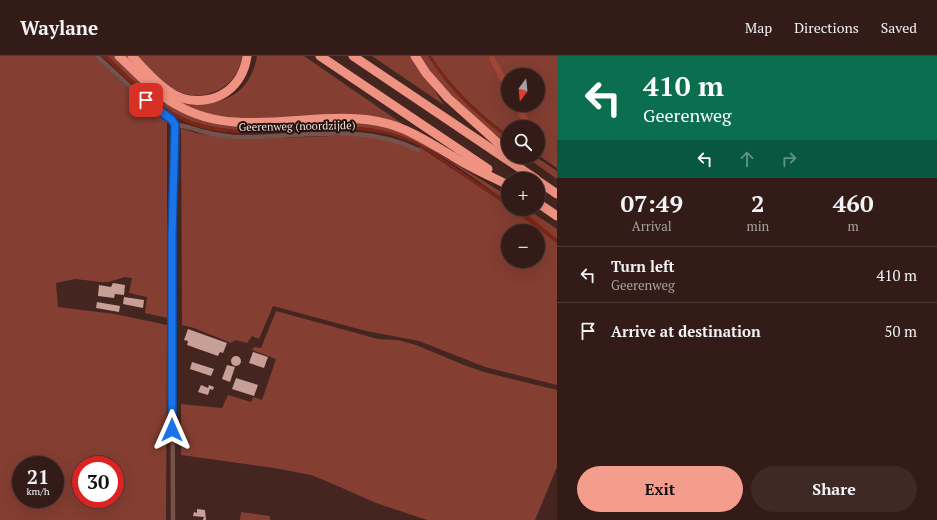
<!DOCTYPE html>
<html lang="en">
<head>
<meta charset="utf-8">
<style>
	:root { --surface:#331c17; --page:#3e2924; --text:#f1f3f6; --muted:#a9a1a1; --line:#4e3a36; --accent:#f49d8c }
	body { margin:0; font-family:"PT Serif",serif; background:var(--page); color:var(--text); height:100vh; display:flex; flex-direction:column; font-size:15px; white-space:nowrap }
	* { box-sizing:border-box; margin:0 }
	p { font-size:13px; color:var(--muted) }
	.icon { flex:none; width:22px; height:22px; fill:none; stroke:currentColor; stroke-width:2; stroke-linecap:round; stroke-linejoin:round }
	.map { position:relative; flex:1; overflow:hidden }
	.panel { display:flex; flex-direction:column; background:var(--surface); width:380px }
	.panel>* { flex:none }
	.banner { background:#0b6e4f; color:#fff; overflow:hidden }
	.needle { width:26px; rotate:195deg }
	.tools { position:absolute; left:501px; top:12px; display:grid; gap:8px }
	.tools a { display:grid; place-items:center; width:44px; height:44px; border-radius:50%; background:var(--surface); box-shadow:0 4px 16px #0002,0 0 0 1px var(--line); font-size:20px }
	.speed { position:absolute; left:12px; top:400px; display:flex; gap:8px; font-size:20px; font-weight:700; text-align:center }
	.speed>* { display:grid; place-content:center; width:52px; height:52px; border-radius:50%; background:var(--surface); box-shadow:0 4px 16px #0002,0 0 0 1px var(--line); line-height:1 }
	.speed small { font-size:10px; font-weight:400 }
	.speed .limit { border:6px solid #d22; background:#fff; color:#111 }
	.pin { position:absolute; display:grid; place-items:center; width:34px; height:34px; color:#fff; margin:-17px; border-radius:8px; box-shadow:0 2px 6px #0006 }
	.me { position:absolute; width:44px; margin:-22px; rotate:0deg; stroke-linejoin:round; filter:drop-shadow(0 0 3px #0008) }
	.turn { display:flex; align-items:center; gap:14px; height:84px; padding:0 20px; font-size:18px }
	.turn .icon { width:52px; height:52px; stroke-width:2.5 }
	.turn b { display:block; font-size:28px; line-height:34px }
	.lanes { display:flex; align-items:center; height:38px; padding:0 20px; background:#0003; justify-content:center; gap:20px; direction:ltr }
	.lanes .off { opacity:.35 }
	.eta { display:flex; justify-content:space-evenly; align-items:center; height:68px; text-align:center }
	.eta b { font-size:24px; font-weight:700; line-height:28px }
	.action { display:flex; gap:8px; margin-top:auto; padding:8px 20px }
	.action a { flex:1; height:46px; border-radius:24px; background:var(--accent); color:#111; font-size:16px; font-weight:700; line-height:46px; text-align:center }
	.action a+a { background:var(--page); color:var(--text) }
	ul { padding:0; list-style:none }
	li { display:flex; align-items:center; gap:12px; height:56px; padding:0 20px; border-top:1px solid var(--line) }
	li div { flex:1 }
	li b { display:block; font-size:15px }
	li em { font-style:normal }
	header { display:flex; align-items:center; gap:24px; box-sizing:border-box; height:56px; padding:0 20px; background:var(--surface); border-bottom:1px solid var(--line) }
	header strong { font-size:19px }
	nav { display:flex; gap:22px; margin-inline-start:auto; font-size:14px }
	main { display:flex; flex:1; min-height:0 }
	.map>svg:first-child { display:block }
</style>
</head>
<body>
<header>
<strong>Waylane</strong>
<nav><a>Map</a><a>Directions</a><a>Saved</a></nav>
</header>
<main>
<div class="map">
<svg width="557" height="464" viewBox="0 0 557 464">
	<rect width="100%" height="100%" fill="#44251f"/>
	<g fill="#843e32" fill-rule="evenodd">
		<path d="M0,0H94L131,35L167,65V262L145,257L147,241L129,237L132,222L125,221L108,226H101L75,223L56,227L58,251L115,258L167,269L166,464H0ZM21,409H55V443H21ZM81,409H115V443H81Z"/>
		<path d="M107,0H114L150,34L197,62L336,66L371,68L393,73L413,82L508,140V146C474,123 431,88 392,77C321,56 240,94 174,57C149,43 128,19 107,0Z"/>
		<path d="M123,0H130C143,14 156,30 172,40C191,52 222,49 239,35C249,26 255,13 257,0H304L404,69C358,55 311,62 263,63C245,63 226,65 209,60C174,50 149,24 123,0Z"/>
		<path d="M138,0H242C239,31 205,48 177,35C162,28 149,12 138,0Z"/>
		<polygon points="372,0 412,0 444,49"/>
		<path d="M419,0H428C449,33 476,60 508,82V88C474,62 443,35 419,0Z"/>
		<path d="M431,0H557V112L538,99V71H508V79C478,57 451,31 431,0ZM508,19H538V49H508Z"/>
		<path d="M181,72L196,77L212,80L283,82L357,79L389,84L418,95L420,91L508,150V153H512L557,187V329L485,311L419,285L366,275L273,250L259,283L252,280L247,287L235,284L231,287L194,272L182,269ZM508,175H538V205H508Z"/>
		<polygon points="526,101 536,101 557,115 557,123"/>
		<polygon points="518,153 527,153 557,173 557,183"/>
		<polygon points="276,255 378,283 398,284 416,289 464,309 484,316 557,334 557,411 535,464 427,464 376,447 333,428 311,419 274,412 181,399 181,348 222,352 228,339 251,346 253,341 262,344 276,303 252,294 254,291 261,292"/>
		<polygon points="241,456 270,460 270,464 240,464"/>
	</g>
	<g fill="#a34536">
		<polygon points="489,0 494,0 508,26 508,39 489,3"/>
		<polygon points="514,49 521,49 533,71 525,71"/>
	</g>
	<g fill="#802517">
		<path d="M102,0H107C128,19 149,43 174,57C239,94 321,56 392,77C416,83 435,97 455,111C473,123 490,135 508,146V150L423,92C376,66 319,74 268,76C242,78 215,78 190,68C156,54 129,25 102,0Z"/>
		<path d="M428,0H431C451,31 477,58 508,79V82C476,60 449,33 428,0Z"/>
		<path d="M512,153C525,153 546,175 557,183V187Z"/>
	</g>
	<g fill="#c79f97">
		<polygon points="113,227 125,229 124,239 115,238 114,242 98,240 99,229 111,231"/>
		<polygon points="124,241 144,244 143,252 123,248"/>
		<polygon points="97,246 120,250 119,256 96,252"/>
		<polygon points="188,273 227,287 223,297 220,296 218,300 187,289 188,285 184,284"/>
		<polygon points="253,296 268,301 264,312 249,307"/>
		<circle cx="236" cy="305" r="5"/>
		<polygon points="192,306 214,313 211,320 190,313"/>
		<polygon points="227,309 235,311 230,326 222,323"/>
		<polygon points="236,322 258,329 254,340 232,333"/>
		<polygon points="201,329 208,332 209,329 214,331 213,334 210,333 208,339 198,336"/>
		<polygon points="197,453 205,454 206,464 203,464 204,461 193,460 194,456 197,457"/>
	</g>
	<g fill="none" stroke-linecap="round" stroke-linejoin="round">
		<g stroke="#75524b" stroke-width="4.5">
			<polyline points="97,0 139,39 172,64 175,69 172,181 173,464"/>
			<path d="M175,69C186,69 195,74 205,76C214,79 225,80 235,81C296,83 360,65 418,94"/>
		</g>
		<g stroke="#ef9281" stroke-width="9">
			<path d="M119,0C137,17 155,37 177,49C241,87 321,49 389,68C413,75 433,89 454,101C471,112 490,120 508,129"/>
			<path d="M132,0C143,12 154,25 167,34C191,52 225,46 240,21C244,14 246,7 247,0"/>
			<polyline points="320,0 488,113"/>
			<polyline points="353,0 536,123"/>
			<polyline points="415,0 426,17 448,42 508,96"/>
			<polyline points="538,125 557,138"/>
			<polyline points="538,147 557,160"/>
		</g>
	</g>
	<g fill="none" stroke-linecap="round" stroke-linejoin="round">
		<defs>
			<polyline id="route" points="146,44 172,64 175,69 172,181 172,374"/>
		</defs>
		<use href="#route" stroke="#114b97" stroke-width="10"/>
		<use href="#route" stroke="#1a73e8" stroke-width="7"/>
	</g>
	<g text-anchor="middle" stroke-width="4" stroke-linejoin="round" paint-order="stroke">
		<g font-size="11" fill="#f2ddd8" stroke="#201210">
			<text transform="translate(297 70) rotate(-1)" y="4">Geerenweg (noordzijde)</text>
		</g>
	</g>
</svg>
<div class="tools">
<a><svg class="needle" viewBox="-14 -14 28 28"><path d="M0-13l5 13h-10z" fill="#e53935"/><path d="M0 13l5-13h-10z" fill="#a9a1a1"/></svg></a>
<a><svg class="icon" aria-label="search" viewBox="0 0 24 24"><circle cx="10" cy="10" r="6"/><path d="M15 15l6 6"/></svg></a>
<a>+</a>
<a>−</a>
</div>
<div class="speed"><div>21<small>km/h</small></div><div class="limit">30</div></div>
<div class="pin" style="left:146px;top:44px;background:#d93025"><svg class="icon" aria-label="arrive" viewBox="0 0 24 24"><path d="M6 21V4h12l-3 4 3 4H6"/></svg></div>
<svg class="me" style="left:172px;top:374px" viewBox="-20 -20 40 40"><path d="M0-17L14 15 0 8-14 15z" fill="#1a73e8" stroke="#fff" stroke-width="4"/></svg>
</div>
<section class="panel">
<div class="banner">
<div class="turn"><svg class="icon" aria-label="left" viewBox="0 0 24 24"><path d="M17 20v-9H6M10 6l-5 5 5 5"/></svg><div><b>410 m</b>Geerenweg</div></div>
<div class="lanes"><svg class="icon" aria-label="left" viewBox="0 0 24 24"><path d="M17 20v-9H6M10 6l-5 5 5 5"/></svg><svg class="icon off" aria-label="ahead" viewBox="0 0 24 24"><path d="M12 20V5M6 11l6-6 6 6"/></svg><svg class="icon off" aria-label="right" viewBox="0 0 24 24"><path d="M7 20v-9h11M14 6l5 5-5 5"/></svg></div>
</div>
<div class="eta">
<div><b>07:49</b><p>Arrival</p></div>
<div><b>2</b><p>min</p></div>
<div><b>460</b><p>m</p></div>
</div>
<ul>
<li><svg class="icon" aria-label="left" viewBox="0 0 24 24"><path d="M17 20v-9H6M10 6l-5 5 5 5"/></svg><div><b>Turn left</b><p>Geerenweg</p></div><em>410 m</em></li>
<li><svg class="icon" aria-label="arrive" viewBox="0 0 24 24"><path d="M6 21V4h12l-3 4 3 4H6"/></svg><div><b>Arrive at destination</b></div><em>50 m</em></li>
</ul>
<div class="action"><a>Exit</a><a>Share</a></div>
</section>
</main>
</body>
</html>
